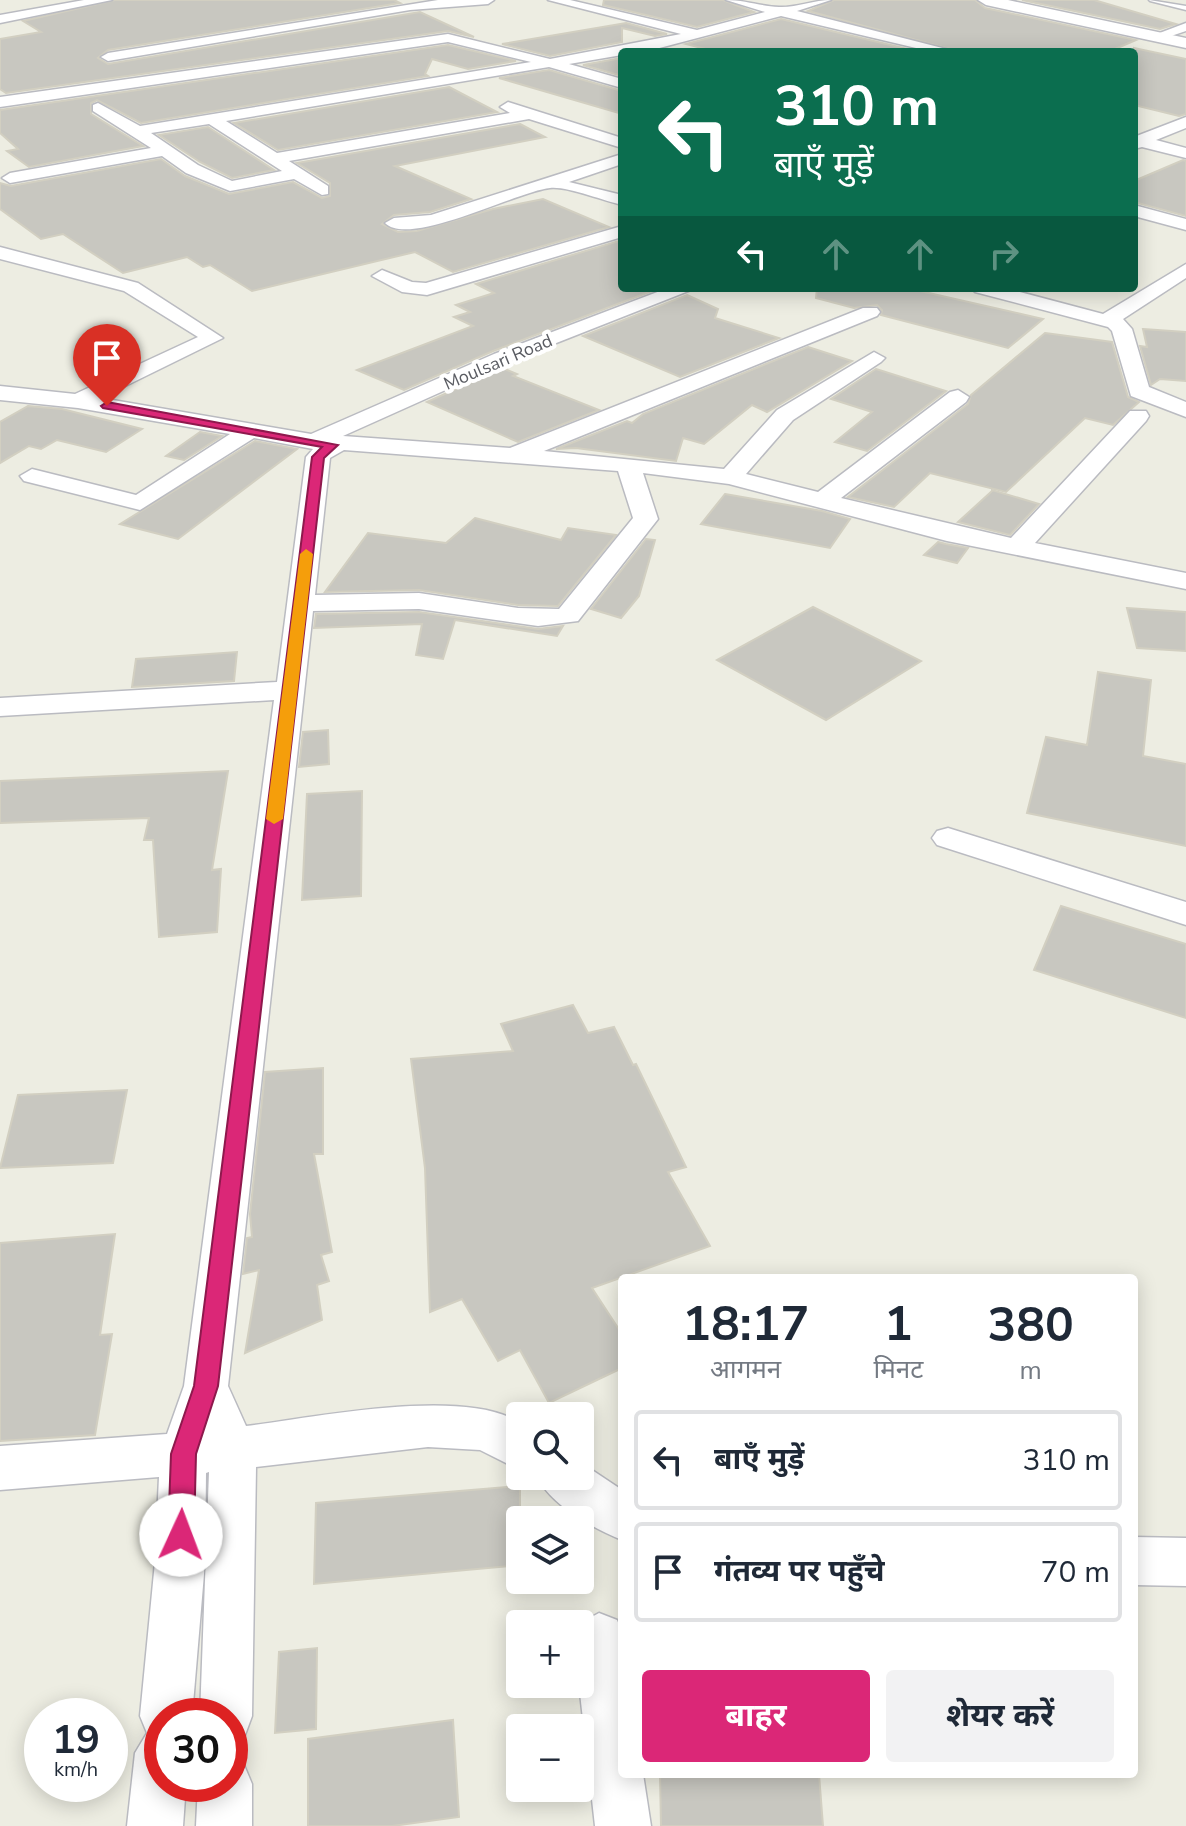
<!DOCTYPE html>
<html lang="hi">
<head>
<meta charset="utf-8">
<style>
	:root { --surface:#fff; --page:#f2f2f3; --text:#1f2937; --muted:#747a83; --line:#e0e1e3; --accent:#db2777 }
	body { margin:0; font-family:"Nunito Sans","Noto Sans Devanagari",sans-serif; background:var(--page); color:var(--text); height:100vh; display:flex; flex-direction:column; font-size:30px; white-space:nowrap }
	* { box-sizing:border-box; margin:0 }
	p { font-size:26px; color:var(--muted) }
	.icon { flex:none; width:44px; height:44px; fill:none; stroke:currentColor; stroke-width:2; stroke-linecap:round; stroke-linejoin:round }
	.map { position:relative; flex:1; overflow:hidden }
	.sheet { position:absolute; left:618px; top:1274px; width:520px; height:504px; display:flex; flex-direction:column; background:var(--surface); border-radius:8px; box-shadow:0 4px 20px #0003 }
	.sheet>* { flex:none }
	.guide { position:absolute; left:618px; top:48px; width:520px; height:244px; border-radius:8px; box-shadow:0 4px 20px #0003; background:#0b6e4f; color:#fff; overflow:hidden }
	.buttons { position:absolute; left:506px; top:1402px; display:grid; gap:16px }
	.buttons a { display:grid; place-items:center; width:88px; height:88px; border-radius:8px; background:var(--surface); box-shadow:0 4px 20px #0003; font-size:40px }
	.speed { position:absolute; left:24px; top:1698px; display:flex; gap:16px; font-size:40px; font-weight:700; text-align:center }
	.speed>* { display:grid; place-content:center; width:104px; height:104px; border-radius:50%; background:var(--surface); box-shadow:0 4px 20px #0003; line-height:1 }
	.speed small { font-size:20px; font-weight:400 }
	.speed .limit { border:12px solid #d22; background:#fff; color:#111 }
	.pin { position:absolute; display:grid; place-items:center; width:68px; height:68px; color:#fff; margin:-82px -34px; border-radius:50% 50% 50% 0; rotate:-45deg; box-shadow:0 0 8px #0007 }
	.pin .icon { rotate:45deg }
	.me { position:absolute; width:88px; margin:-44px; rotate:2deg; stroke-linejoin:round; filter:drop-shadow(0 0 6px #0008) }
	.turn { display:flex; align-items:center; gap:28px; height:168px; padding:0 24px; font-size:36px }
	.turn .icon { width:104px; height:104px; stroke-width:2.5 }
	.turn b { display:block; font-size:56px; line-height:68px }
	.lanes { display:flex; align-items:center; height:76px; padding:0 24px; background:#0003; justify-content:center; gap:40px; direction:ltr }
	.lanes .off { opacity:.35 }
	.eta { display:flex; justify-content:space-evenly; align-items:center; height:136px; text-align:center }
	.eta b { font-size:48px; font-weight:700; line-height:56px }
	.button { display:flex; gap:16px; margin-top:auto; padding:16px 24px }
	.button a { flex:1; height:92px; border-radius:8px; background:var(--accent); color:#fff; font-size:32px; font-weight:700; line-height:92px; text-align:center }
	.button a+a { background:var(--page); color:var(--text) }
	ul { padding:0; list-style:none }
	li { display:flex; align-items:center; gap:24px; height:100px; margin:0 16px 12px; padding:0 8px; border:4px solid var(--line); border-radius:8px }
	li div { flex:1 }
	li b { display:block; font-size:30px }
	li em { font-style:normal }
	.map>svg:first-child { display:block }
</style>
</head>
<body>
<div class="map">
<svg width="1186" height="1826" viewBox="0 0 1186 1826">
	<rect width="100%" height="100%" fill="#edede2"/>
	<g fill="#c8c7c0" stroke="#d2cfc1" stroke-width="2">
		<polygon points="115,0 394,0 400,3 108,50 98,58 108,64 420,12 474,37 448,31 6,93 0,89 0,39 41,32 23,21"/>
		<polygon points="604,0 723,0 754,12 697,27 603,5"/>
		<polygon points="834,0 975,0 985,8 1136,40 1108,52 961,52 808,11"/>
		<polygon points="1022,0 1094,0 1176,24 1160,29"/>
		<polygon points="781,19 920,52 717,52 686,44"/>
		<polygon points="626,23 667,34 655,36 622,28 622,42 550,56 502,44"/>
		<polygon points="448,45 516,61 468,69 432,59 425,74 428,76 141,123 97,100 91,103 91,114 143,146 29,167 7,151 18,149 0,133 0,110"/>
		<polygon points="1134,48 1186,59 1186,114 1179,116 1134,105"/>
		<polygon points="622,58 622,76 583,65"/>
		<polygon points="549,70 622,91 622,114 499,78"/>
		<polygon points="449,87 497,112 278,150 234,123"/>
		<polygon points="520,124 545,137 395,166 471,199 430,212 394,215 382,224 398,232 417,231 493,209 543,199 609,227 453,272 415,252 252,291 210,265 203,267 187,257 123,273 63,234 41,239 0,209 0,183 11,186 161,159 185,176 229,194 293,182 322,198 330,196 330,183 297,163"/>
		<polygon points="208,127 274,170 232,178 200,162 159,135"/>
		<polygon points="1183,160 1186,161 1186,216 1134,202 1134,181"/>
		<polygon points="622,240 622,288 660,288 493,351 404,390 357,370 473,326 454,317 470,312 456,305 494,293 476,284"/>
		<polygon points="817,288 907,288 1043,319 1008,348 881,315 882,310 877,305 854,308 816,298"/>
		<polygon points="687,295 718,309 715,318 779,338 680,377 583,336"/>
		<polygon points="1143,329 1186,332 1186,381 1160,379 1151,385 1140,346 1147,347"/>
		<polygon points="1045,333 1112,342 1128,397 1139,402 1113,425 1085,418 1006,492 930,473 894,507 848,497 968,404 971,395"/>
		<polygon points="808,347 852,361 767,412 752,405 704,444 683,438 676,461 576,448 556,449 627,421 632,423 643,414"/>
		<polygon points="502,368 517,374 513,376 599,410 518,442 427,402"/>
		<polygon points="876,369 946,391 867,451 835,442 872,412 831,399"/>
		<polygon points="28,406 62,409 142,429 106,452 57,440 41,449 29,446 0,463 0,422"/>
		<polygon points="200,432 222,436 184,460 166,456"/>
		<polygon points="255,441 297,449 178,539 120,524"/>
		<polygon points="992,491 992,490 1039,504 1010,535 958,522"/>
		<polygon points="725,494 822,511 850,519 830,548 701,524"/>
		<polygon points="475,518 561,540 568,528 616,535 558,606 518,605 419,590 325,592 368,533 446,543"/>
		<polygon points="646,539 655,540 639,596 621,618 591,609"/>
		<polygon points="938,542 946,544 968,548 957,563 924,555"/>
		<polygon points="813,607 921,661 826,720 717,660"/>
		<polygon points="1127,608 1186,612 1186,651 1137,648"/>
		<polygon points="419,612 538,629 563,626 557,636 455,620 443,659 416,655 422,624 314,628 316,614"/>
		<polygon points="237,652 234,681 132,687 136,659"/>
		<polygon points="1098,672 1151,680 1143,756 1186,764 1186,846 1027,813 1046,737 1087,745"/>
		<polygon points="328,730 329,764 299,767 303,732"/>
		<polygon points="228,771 212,870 221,869 217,932 159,937 153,840 144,840 149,818 0,823 0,781"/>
		<polygon points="362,791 361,896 302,900 307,794"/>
		<polygon points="1061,906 1186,944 1186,1018 1034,970"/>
		<polygon points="573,1005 588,1033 614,1027 633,1065 636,1064 686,1167 668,1172 710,1246 592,1288 622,1334 622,1368 549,1403 520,1350 498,1361 462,1299 430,1312 425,1168 411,1059 513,1051 501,1024"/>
		<polygon points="323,1068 323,1154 314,1154 332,1252 321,1255 329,1281 317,1285 322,1320 245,1353 259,1270 243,1274 247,1238 252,1237 250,1214 265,1072"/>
		<polygon points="127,1090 113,1163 0,1168 18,1095"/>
		<polygon points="115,1234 100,1335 112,1334 95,1435 0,1441 0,1243"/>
		<polygon points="520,1486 520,1565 314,1584 316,1503"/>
		<polygon points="317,1648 316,1729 275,1733 279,1652"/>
		<polygon points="453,1720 459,1817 392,1826 308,1826 308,1739"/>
		<polygon points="660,1774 819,1774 823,1826 661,1826"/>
	</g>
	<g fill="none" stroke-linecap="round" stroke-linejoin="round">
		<defs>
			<polygon id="service" points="1149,0 1186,6 1186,10 1150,1"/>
			<g id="minor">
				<polygon points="84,0 112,0 0,23 0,15"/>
				<polygon points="438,0 494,0 488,4 410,10 108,61 101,57 108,53"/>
				<path d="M548,0H570L697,30L765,12L726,0C744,0 760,6 779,7C795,8 814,0 831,0L797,11L958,52H933L781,16L648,51L622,52V55L569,64L622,79V88L549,67L226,121L277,153L510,113L500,107L508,102L622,138V148L529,119L289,161L328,186V194L322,195L294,179L230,191L186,173L162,156L10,183L2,178L10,173L151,148L93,111V105L98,103L140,126L531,62L448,42L0,107V97L448,34L550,59L681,34ZM209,124L282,171L232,181L198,165L151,133Z"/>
				<polygon points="1186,23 1186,31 1156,41 1149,37"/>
				<polygon points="1186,117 1186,128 1156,140 1186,148 1186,158 1142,147 1134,149 1134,137"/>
				<path d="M622,154V164L569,182L622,195V205C604,201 567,186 550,188C518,191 409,248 385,223L394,218L431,215Z"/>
				<polygon points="1134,205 1186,219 1186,230 1134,216"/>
				<polygon points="622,226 622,237 427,295 402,292 372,276 382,270 412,282 426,283"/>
				<path d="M0,247L138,283L223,338L101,398L311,434L494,354L668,288H696L508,362L343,436L510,448L863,308H877L880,312L877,316L544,451L724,469L777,410L874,352L885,358L881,362L793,420L746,474L818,492L950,392L958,390L969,397L966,402L841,498L1011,538L1130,411H1146L1149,416L1146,421L1035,543L1186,573V589L947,541L729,484L643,473L658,519L578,621L538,626L419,609L313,611L228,1386L246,1426C312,1418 465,1386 520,1423V1470L480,1450L428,1447L256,1467L252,1716L245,1735L230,1741V1716H200L209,1472L206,1473L205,1562L192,1716H162V1784H186L183,1826H127L135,1753L147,1733L140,1716L155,1562L159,1477L0,1490V1446L167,1434L184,1386L274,700L0,716V698L277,682L306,457L313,449L254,438L140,510L24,481L20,476L32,469L136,495L230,434L78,408L0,400V386L75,394L198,337L124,291L0,259ZM344,450L618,471L633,518L559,609L518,608L419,593L315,595L330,458Z"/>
				<polygon points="1186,264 1186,278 1123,319 1132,329 1149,387 1186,402 1186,417 1131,396 1112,331 1108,327 975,292 972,288 1005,288 1103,314"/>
				<polygon points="948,828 1186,902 1186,925 937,845 932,838 937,831"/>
				<path d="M580,1462L622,1490V1540C593,1528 550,1505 537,1476H580Z"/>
				<polygon points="1134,1537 1186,1538 1186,1586 1134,1585"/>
				<polygon points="599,1613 617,1620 622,1632 622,1774 643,1774 651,1826 595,1826 579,1684 579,1624"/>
				<polygon points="230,1759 244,1765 252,1784 252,1826 196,1826 198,1784 230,1784"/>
			</g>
			<polygon id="tertiary" points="978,0 1008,0 1186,38 1186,48 986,5"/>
		</defs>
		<use href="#service" stroke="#babbc1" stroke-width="3"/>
		<use href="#minor" stroke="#babbc1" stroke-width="3"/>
		<use href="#tertiary" stroke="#babbc1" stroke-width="3"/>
		<use href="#service" fill="#fff" fill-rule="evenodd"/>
		<use href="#minor" fill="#fff" fill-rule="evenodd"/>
		<use href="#tertiary" fill="#fff" fill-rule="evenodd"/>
	</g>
	<polygon fill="#db2777" stroke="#8e194d" stroke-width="2" points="107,402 338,445 324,458 218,1386 196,1454 194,1535 190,1544 181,1547 172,1544 168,1535 171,1454 194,1386 312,457 322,447 103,408 101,406"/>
	<polygon fill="#f59e0b" points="306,549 313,554 283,819 274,824 266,819 300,554"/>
	<g text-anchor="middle" stroke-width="8" stroke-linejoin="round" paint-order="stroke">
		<g font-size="18" fill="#5b5d63" stroke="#fff">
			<text transform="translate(498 362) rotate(-23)" y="6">Moulsari Road</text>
		</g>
	</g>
</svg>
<div class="buttons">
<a><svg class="icon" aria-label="search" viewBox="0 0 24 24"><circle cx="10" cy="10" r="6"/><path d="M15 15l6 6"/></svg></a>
<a><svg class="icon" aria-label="layers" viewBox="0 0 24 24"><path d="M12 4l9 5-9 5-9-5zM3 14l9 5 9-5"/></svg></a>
<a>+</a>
<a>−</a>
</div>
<div class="speed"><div>19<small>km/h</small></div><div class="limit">30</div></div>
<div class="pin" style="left:107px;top:406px;background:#d93025"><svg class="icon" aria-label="arrive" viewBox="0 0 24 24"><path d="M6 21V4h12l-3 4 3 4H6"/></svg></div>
<svg class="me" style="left:181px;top:1535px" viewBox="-20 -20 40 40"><circle r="19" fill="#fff"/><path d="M0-13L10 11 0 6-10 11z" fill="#db2777"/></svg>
<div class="guide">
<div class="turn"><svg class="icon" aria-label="left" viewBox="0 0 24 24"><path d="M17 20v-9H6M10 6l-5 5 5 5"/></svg><div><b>310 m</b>बाएँ मुड़ें</div></div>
<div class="lanes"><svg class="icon" aria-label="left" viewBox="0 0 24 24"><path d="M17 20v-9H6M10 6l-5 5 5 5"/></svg><svg class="icon off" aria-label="ahead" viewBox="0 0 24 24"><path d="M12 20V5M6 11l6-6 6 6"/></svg><svg class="icon off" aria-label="ahead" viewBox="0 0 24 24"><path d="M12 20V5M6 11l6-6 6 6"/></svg><svg class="icon off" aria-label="right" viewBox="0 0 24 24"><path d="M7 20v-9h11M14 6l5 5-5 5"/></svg></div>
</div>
<section class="sheet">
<div class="eta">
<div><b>18:17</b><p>आगमन</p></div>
<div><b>1</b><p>मिनट</p></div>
<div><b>380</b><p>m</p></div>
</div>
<ul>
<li><svg class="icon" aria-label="left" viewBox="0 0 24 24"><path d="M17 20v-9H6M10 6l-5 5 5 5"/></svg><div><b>बाएँ मुड़ें</b></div><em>310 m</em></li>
<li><svg class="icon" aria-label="arrive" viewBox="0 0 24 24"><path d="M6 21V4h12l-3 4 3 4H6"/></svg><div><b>गंतव्य पर पहुँचे</b></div><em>70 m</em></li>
</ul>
<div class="button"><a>बाहर</a><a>शेयर करें</a></div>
</section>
</div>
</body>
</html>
